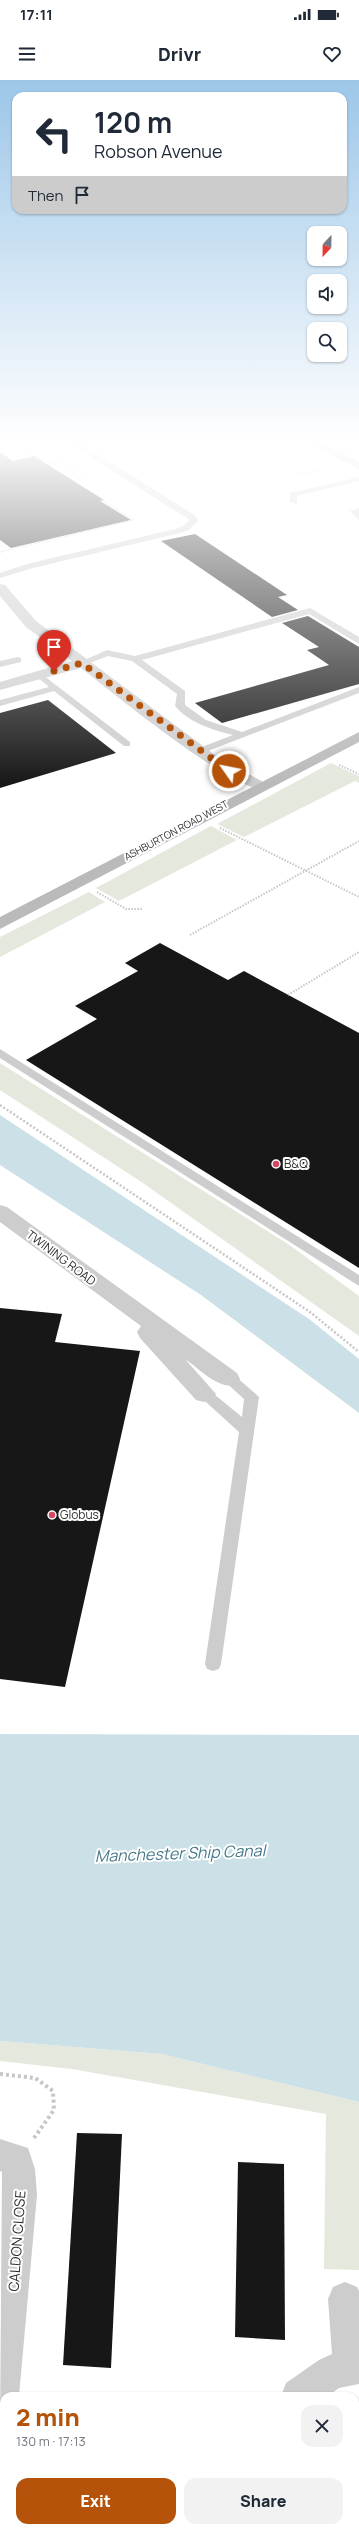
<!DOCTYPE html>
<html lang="en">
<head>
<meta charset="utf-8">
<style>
	:root { --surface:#fff; --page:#f2f2f3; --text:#1f2937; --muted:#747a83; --accent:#b45309 }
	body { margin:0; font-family:Manrope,sans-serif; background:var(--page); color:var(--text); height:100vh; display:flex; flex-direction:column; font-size:15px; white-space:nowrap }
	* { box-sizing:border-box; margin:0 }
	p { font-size:13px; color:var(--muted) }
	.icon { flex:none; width:22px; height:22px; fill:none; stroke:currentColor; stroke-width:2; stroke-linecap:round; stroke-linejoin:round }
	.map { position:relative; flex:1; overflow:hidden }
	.drawer { position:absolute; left:0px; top:2312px; width:359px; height:140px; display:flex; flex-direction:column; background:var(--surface); border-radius:12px 12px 0 0; box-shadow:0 1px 3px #0004 }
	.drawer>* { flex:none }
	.guide { position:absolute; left:12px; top:12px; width:335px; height:122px; border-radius:12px; box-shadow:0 1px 3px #0004; background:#fff; color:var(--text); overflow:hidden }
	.needle { width:26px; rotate:202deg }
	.fabs { position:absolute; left:307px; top:146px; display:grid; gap:8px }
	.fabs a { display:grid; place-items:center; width:40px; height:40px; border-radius:8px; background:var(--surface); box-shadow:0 1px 3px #0004; font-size:20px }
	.pin { position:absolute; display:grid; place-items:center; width:34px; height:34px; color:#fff; margin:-41px -17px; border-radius:50% 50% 50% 0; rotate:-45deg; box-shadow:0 0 4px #0007 }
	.pin .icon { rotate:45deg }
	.me { position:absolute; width:44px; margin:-22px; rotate:303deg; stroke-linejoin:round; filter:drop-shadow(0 0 3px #0008) }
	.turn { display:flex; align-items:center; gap:14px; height:84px; padding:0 16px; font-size:18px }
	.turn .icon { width:52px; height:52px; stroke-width:2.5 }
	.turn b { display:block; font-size:28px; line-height:34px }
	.then { display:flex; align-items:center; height:38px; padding:0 16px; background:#0003; gap:8px; font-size:15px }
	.round { display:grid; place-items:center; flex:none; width:42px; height:42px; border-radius:12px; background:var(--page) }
	.summary { display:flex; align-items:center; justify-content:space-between; height:68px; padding:0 16px }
	h1 { font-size:24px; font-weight:800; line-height:30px; color:var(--accent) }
	.button { display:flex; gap:8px; margin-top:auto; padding:8px 16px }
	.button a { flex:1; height:46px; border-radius:12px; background:var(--accent); color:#fff; font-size:16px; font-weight:800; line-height:46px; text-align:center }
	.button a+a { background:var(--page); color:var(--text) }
	.status { display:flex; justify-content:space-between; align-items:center; height:28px; padding:0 20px; background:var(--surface); direction:ltr }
	.status svg { height:11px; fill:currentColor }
	header { display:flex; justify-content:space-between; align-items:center; height:52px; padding:0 16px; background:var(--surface); font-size:18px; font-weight:800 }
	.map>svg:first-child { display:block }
</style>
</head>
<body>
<div class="status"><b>17:11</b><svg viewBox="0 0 49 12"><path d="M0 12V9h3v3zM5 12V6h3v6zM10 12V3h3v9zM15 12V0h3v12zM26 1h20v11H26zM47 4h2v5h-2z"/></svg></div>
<header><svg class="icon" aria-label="menu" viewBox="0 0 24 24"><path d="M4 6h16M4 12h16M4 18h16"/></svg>Drivr<svg class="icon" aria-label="heart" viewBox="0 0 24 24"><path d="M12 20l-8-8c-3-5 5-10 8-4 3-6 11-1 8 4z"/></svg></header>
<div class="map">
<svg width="359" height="2452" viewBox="0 0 359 2452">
	<rect width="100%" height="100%" fill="#fff"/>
	<g fill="#e4e8dd">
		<polygon points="331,683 359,696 359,703 355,701 244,757 217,744"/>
		<polygon points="211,746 237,760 119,821 96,808"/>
		<polygon points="89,812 105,822 0,877 0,857"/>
		<polygon points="0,983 288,1164 359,1216 359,1256 140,1101 0,1010"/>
		<polygon points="0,1961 162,1974 359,2022 359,2190 324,2189 326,2034 72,1989 0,1981"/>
	</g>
	<g fill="#cbe0e7">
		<polygon points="0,1035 309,1239 359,1279 359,1333 201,1215 0,1085"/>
		<polygon points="0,1654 359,1655 359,2022 162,1974 0,1961"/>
	</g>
	<g fill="#171717">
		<polygon points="0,372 13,381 34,376 104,420 100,421 131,440 11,468 0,460"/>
		<polygon points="195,454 287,515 278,517 298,530 272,537 161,461"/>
		<polygon points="308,536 359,567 359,604 222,643 195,623 329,585 307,570 319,567 282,543"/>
		<polygon points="48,620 116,673 0,708 0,633"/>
		<polygon points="160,863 228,900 244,891 359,953 359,1188 26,980 97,939 75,926 138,891 125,883"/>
		<polygon points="0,1228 62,1234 55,1262 140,1271 65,1607 0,1599"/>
		<polygon points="77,2053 122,2054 111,2288 63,2285"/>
		<polygon points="238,2082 284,2084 285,2260 235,2257"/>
	</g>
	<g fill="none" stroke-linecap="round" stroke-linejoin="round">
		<g stroke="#c7c7c7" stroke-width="1.5" stroke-dasharray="1 1" stroke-linecap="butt">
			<polyline points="18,363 28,369 25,370 50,383"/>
			<polyline points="124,375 180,363"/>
			<polyline points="55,386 50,383 56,381 82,398 77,399 72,396"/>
			<polyline points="66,388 80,385"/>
			<polyline points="299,393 322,391"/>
			<polyline points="0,472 134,440 102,421"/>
		</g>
		<g stroke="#c7c7c7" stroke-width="2" stroke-dasharray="1.5 1.5" stroke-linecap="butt">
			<polyline points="339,685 359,694"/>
			<polyline points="220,748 359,817"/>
			<polyline points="97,812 126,829 142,829"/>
			<polyline points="190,855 359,761"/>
			<polyline points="288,915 359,872"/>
		</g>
		<polyline stroke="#c7c7c7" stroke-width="2.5" stroke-dasharray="2 2" stroke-linecap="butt" points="0,1025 310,1232 359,1272"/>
		<polyline stroke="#c7c7c7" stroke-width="4" stroke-dasharray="3 3" stroke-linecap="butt" points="0,1994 35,1998 53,2011 54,2030 34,2058"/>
		<g fill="#cdcdcd" fill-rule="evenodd">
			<polygon points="76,364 82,364 196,436 198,441 189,450 180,453 33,488 0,498 0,493 27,484 175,449 183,446 190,440 76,368"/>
			<polygon points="359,397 359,401 297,416 297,424 290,422 290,413"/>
			<polygon points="359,428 359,440 350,431"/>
			<path d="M310,528L359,557V564L309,534L142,580L185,611V625L206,640L242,652L359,607V613L200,674L197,673V669L233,655C213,650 189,643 175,626L177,614L132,581L108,576L82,586L78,583L107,570L135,576Z"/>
			<polygon points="18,577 21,578 21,582 0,587 0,581"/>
			<polygon points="39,592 130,662 130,666 124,666 54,611 0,626 0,620 49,607 35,595"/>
			<polygon points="0,969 359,1195 359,1206 0,978"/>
			<polygon points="229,1294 234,1295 259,1317 221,1584 219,1589 213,1591 207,1589 205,1584 239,1352 197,1314 199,1310 209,1310 242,1337 244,1319 222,1299 224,1295"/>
		</g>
		<g fill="#cdcdcd" fill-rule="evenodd">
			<polygon points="65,363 81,363 85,366 79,369"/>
			<path d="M0,504L5,505L36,541L219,678L265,703L268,706L265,709C239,716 108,609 81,588L0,610V602L72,581L26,547L0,516Z"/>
			<path d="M0,1125L7,1127L237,1293L240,1299L237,1305C218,1310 200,1289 185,1279L216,1314L212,1320L204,1322L196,1320L140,1258L137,1252L141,1246L0,1142Z"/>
			<polygon points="0,2059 28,2068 35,2089 37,2115 19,2316 4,2316 4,2346 0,2348 2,2092 0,2091"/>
			<polygon points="345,2202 357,2207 359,2211 359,2304 339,2308 328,2316 281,2316 286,2303 319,2280 332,2274 328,2219 333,2207"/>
		</g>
		<g fill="#bababa" fill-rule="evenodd">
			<polygon points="308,363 322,363 359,381 359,389"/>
			<polygon points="359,652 359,662 0,849 0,837"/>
		</g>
		<polyline stroke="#858585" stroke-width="1" points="349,363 359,369"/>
	</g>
	<linearGradient id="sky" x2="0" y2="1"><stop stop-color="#9cc6e8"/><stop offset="0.51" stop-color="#fff"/><stop offset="1" stop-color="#fff" stop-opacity="0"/></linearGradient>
	<rect width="359" height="706" fill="url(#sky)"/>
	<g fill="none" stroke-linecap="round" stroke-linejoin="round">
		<polyline stroke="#b45309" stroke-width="7" stroke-dasharray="0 12.6" points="54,591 82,583 229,691"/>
	</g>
	<g fill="#d24763" stroke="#fff" stroke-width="1.5">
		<circle cx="276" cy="1084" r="4"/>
		<circle cx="52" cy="1435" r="4"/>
	</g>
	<g text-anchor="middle" stroke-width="4" stroke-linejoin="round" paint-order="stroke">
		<g font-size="10" fill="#303030" stroke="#fff">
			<text transform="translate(176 750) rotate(-28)" y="4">ASHBURTON ROAD WEST</text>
		</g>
		<g font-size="12" fill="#303030" stroke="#fff" text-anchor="start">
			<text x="284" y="1088">B&amp;Q</text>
			<text x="60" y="1439">Globus</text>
		</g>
		<g font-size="12" fill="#303030" stroke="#fff">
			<text transform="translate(61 1178) rotate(37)" y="4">TWINING ROAD</text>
		</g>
		<g font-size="14" fill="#303030" stroke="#fff">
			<text transform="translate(17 2161) rotate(-86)" y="5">CALDON CLOSE</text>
		</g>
		<g font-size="16" font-style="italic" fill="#47788a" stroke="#fff">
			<text transform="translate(180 1773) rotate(-2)" y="6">Manchester Ship Canal</text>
		</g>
	</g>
</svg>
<div class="fabs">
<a><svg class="needle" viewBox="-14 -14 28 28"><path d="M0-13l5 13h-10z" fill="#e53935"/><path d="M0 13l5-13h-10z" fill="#747a83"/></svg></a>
<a><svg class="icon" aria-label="sound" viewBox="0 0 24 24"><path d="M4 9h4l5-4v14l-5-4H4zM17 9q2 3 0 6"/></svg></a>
<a><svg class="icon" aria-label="search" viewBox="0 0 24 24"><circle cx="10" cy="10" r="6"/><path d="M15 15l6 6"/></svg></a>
</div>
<div class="pin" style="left:54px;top:591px;background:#d93025"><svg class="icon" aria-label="arrive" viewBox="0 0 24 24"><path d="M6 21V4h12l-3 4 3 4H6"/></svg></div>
<svg class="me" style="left:229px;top:691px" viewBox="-20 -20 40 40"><circle r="17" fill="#b45309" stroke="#fff" stroke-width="3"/><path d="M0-11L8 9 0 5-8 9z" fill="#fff"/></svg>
<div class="guide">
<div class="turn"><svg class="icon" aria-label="left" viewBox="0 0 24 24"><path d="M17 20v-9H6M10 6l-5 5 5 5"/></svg><div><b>120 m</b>Robson Avenue</div></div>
<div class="then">Then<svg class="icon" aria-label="arrive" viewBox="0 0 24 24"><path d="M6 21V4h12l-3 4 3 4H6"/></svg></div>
</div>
<section class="drawer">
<div class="summary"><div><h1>2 min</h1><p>130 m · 17:13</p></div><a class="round"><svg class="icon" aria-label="close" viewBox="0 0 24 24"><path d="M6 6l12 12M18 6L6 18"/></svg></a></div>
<div class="button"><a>Exit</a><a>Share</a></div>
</section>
</div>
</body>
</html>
